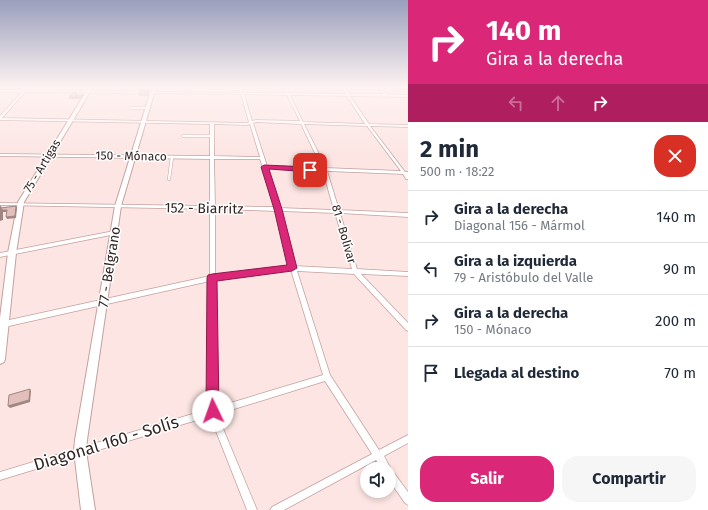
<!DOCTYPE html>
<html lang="es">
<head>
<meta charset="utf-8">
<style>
	:root { --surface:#fff; --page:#f6f6f7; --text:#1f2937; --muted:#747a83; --line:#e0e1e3; --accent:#db2777 }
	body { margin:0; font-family:"Fira Sans",sans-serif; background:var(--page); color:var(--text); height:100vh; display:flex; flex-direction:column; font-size:15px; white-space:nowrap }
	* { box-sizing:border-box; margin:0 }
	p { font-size:13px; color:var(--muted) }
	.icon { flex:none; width:22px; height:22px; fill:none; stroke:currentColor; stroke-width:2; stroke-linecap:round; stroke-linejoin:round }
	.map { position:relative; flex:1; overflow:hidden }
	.details { display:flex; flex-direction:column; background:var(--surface); width:300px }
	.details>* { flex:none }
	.banner { background:#db2777; color:#fff; overflow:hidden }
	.tools { position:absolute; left:360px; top:462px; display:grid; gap:8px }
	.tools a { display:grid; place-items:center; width:36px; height:36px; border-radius:50%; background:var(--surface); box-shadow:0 2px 6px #0003; font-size:20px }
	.pin { position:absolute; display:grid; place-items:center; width:34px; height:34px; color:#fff; margin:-17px; border-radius:8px; box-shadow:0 2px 6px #0006 }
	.me { position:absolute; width:44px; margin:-22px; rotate:357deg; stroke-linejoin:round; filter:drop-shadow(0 0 3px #0008) }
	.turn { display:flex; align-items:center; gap:14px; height:84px; padding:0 12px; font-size:18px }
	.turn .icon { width:52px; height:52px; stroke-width:2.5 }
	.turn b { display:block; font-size:28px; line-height:34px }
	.lanes { display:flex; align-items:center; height:38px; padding:0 12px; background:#0003; justify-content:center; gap:20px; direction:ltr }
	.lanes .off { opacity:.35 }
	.round { display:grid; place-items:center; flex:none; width:42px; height:42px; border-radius:16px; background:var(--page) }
	.summary { display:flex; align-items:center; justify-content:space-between; height:68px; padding:0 12px }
	h1 { font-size:24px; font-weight:700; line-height:30px }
	.action { display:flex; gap:8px; margin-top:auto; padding:8px 12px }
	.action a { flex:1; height:46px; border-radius:16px; background:var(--accent); color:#fff; font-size:16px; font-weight:700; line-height:46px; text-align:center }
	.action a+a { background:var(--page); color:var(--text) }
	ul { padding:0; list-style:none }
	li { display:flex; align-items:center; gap:12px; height:52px; padding:0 12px; border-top:1px solid var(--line) }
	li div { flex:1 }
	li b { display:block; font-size:15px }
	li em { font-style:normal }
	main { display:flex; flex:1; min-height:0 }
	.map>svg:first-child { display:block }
</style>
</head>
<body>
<main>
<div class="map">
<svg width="408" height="510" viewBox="0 0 408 510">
	<rect width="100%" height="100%" fill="#fce5e3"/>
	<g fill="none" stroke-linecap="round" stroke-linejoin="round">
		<defs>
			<g id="lane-far1">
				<polyline points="130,108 148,108"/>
				<polyline points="183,136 212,136"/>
			</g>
			<polyline id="lane" points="169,179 172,157"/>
			<g id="street">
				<path d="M26,87H29L27,90L240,93L239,87H242L243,93H286L284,87H287L289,93L346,94L342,87H345L349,94H383L378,87H381L387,94L408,95V97L350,96L369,124L408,125V127L370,126L405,172H408V179H406L403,174L327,171L339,210L408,213V217L340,213L357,269L408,272V276L361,274L408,323V331L406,330L354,274L297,271L330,375L379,450L408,435V443L384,456L391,469L408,492V505L405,503L389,480V469H382L376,460L284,510H270L272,507L372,454L325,381L218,414L219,419L257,510H247L210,416L0,480V472L209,409L210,281L0,328V322L210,276V209L0,205V203L210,206V159L0,156V154L210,156V124L0,120V116L22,92H0V90H23ZM25,92L241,94L249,122L247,123L2,118ZM244,94L287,95L300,121L256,120L252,121ZM290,95L347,96L365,124L303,122ZM256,122L301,124L322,168L267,166L253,123ZM214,124L247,125L250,124L260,157L214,156ZM304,124L367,126L401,171L326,168ZM214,159H260L275,207L215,206ZM267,168L323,171L334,210L280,208ZM215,209L276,211L290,266L215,275ZM281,211L335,213L352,269L295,266ZM287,270H291L323,375L217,407L215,280Z"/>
				<polygon points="114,231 116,232 117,233 116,234 0,257 0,253"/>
			</g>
			<g id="secondary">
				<polygon points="89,87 93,87 24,202 16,253 5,359 4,362 0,364 0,318 8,253 18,202"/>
				<polygon points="152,87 156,87 121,206 87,440 86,451 95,510 81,510 74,451 75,440 115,206"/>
			</g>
		</defs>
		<use href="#lane-far1" stroke="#c4a19e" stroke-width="3"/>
		<use href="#lane" stroke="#c4a19e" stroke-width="3.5"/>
		<use href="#street" stroke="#c4a19e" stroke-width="1.5"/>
		<use href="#secondary" stroke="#c4a19e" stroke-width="2"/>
		<use href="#lane-far1" stroke="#fff" stroke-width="2"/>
		<use href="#lane" stroke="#fff" stroke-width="2.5"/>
		<use href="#street" fill="#fff" fill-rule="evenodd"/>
		<use href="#secondary" fill="#fff" fill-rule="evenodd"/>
	</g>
	<g fill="#c3a4a1">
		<polygon points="148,87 149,94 148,96 139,96 138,89"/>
		<polygon points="76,92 77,94 76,95 83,95 83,97 81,99 69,99 69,97"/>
	</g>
	<g fill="#9f8683">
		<polygon points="148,87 149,94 148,96 147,90"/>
		<polygon points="0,205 2,208 7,210 8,212 3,212 3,220 0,221"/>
		<polygon points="16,206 17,208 16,218 7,219 6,217"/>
		<polygon points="30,389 31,391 30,402 10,408 8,406"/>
	</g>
	<g fill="#e3bfbb" stroke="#9f8683">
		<polygon points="139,87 148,87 147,90 138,89"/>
		<polygon points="74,92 76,92 75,95 83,95 81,97 69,97"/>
		<polygon points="16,206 15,216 6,217 7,210 2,210 1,208"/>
		<polygon points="30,389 29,400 8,406 9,395"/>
	</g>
	<linearGradient id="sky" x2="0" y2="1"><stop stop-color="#9a9fbc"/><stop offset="0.55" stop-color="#fef3f2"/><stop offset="1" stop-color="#fef3f2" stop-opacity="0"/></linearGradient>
	<rect width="408" height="159" fill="url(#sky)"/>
	<polygon fill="#db2777" stroke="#8e194d" points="264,165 310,167 313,170 310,172 269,169 282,209 297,268 292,271 217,281 219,411 217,415 213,417 208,415 206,411 207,278 208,275 212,274 287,265 274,209 261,167"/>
	<g text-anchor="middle" stroke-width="3" stroke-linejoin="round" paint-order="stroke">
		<g font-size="12" fill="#322423" stroke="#fff">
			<text transform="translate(131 156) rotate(1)" y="4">150 - Mónaco</text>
			<text transform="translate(42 166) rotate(-59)" y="4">75 - Artigas</text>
			<text transform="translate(344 234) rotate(74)" y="4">81 - Bolívar</text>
		</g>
		<g font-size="14" fill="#322423" stroke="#fff">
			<text transform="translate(204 208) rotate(1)" y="5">152 - Biarritz</text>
			<text transform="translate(109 267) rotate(-81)" y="5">77 - Belgrano</text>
		</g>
		<g font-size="17" fill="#322423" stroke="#fff">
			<text transform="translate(106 443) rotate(-17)" y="6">Diagonal 160 - Solís</text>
		</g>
	</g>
</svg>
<div class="tools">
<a><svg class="icon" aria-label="sound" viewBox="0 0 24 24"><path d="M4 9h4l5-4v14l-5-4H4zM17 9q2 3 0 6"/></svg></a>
</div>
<div class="pin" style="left:310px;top:170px;background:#d93025"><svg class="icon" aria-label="arrive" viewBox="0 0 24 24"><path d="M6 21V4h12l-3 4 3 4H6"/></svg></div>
<svg class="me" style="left:213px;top:411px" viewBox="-20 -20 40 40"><circle r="19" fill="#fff"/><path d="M0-13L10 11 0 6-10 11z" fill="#db2777"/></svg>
</div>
<section class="details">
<div class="banner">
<div class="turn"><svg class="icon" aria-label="right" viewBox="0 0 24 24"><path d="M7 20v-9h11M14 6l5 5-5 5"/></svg><div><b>140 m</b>Gira a la derecha</div></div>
<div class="lanes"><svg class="icon off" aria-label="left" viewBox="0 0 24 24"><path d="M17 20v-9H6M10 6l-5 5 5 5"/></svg><svg class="icon off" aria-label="ahead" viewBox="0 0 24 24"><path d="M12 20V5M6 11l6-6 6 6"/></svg><svg class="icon" aria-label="right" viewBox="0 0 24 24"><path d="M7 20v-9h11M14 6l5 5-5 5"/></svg></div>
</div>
<div class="summary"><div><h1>2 min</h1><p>500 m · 18:22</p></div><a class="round" style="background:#d93025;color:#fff"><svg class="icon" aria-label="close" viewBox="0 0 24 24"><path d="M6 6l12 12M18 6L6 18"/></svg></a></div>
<ul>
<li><svg class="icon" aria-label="right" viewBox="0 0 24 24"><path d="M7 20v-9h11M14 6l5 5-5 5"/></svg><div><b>Gira a la derecha</b><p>Diagonal 156 - Mármol</p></div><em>140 m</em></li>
<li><svg class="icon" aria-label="left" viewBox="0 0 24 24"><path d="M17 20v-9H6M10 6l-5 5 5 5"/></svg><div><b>Gira a la izquierda</b><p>79 - Aristóbulo del Valle</p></div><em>90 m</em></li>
<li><svg class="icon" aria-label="right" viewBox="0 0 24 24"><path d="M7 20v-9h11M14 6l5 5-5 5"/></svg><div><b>Gira a la derecha</b><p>150 - Mónaco</p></div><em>200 m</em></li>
<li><svg class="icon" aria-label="arrive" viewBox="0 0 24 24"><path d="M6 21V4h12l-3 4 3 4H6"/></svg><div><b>Llegada al destino</b></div><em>70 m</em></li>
</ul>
<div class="action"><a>Salir</a><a>Compartir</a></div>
</section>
</main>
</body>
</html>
